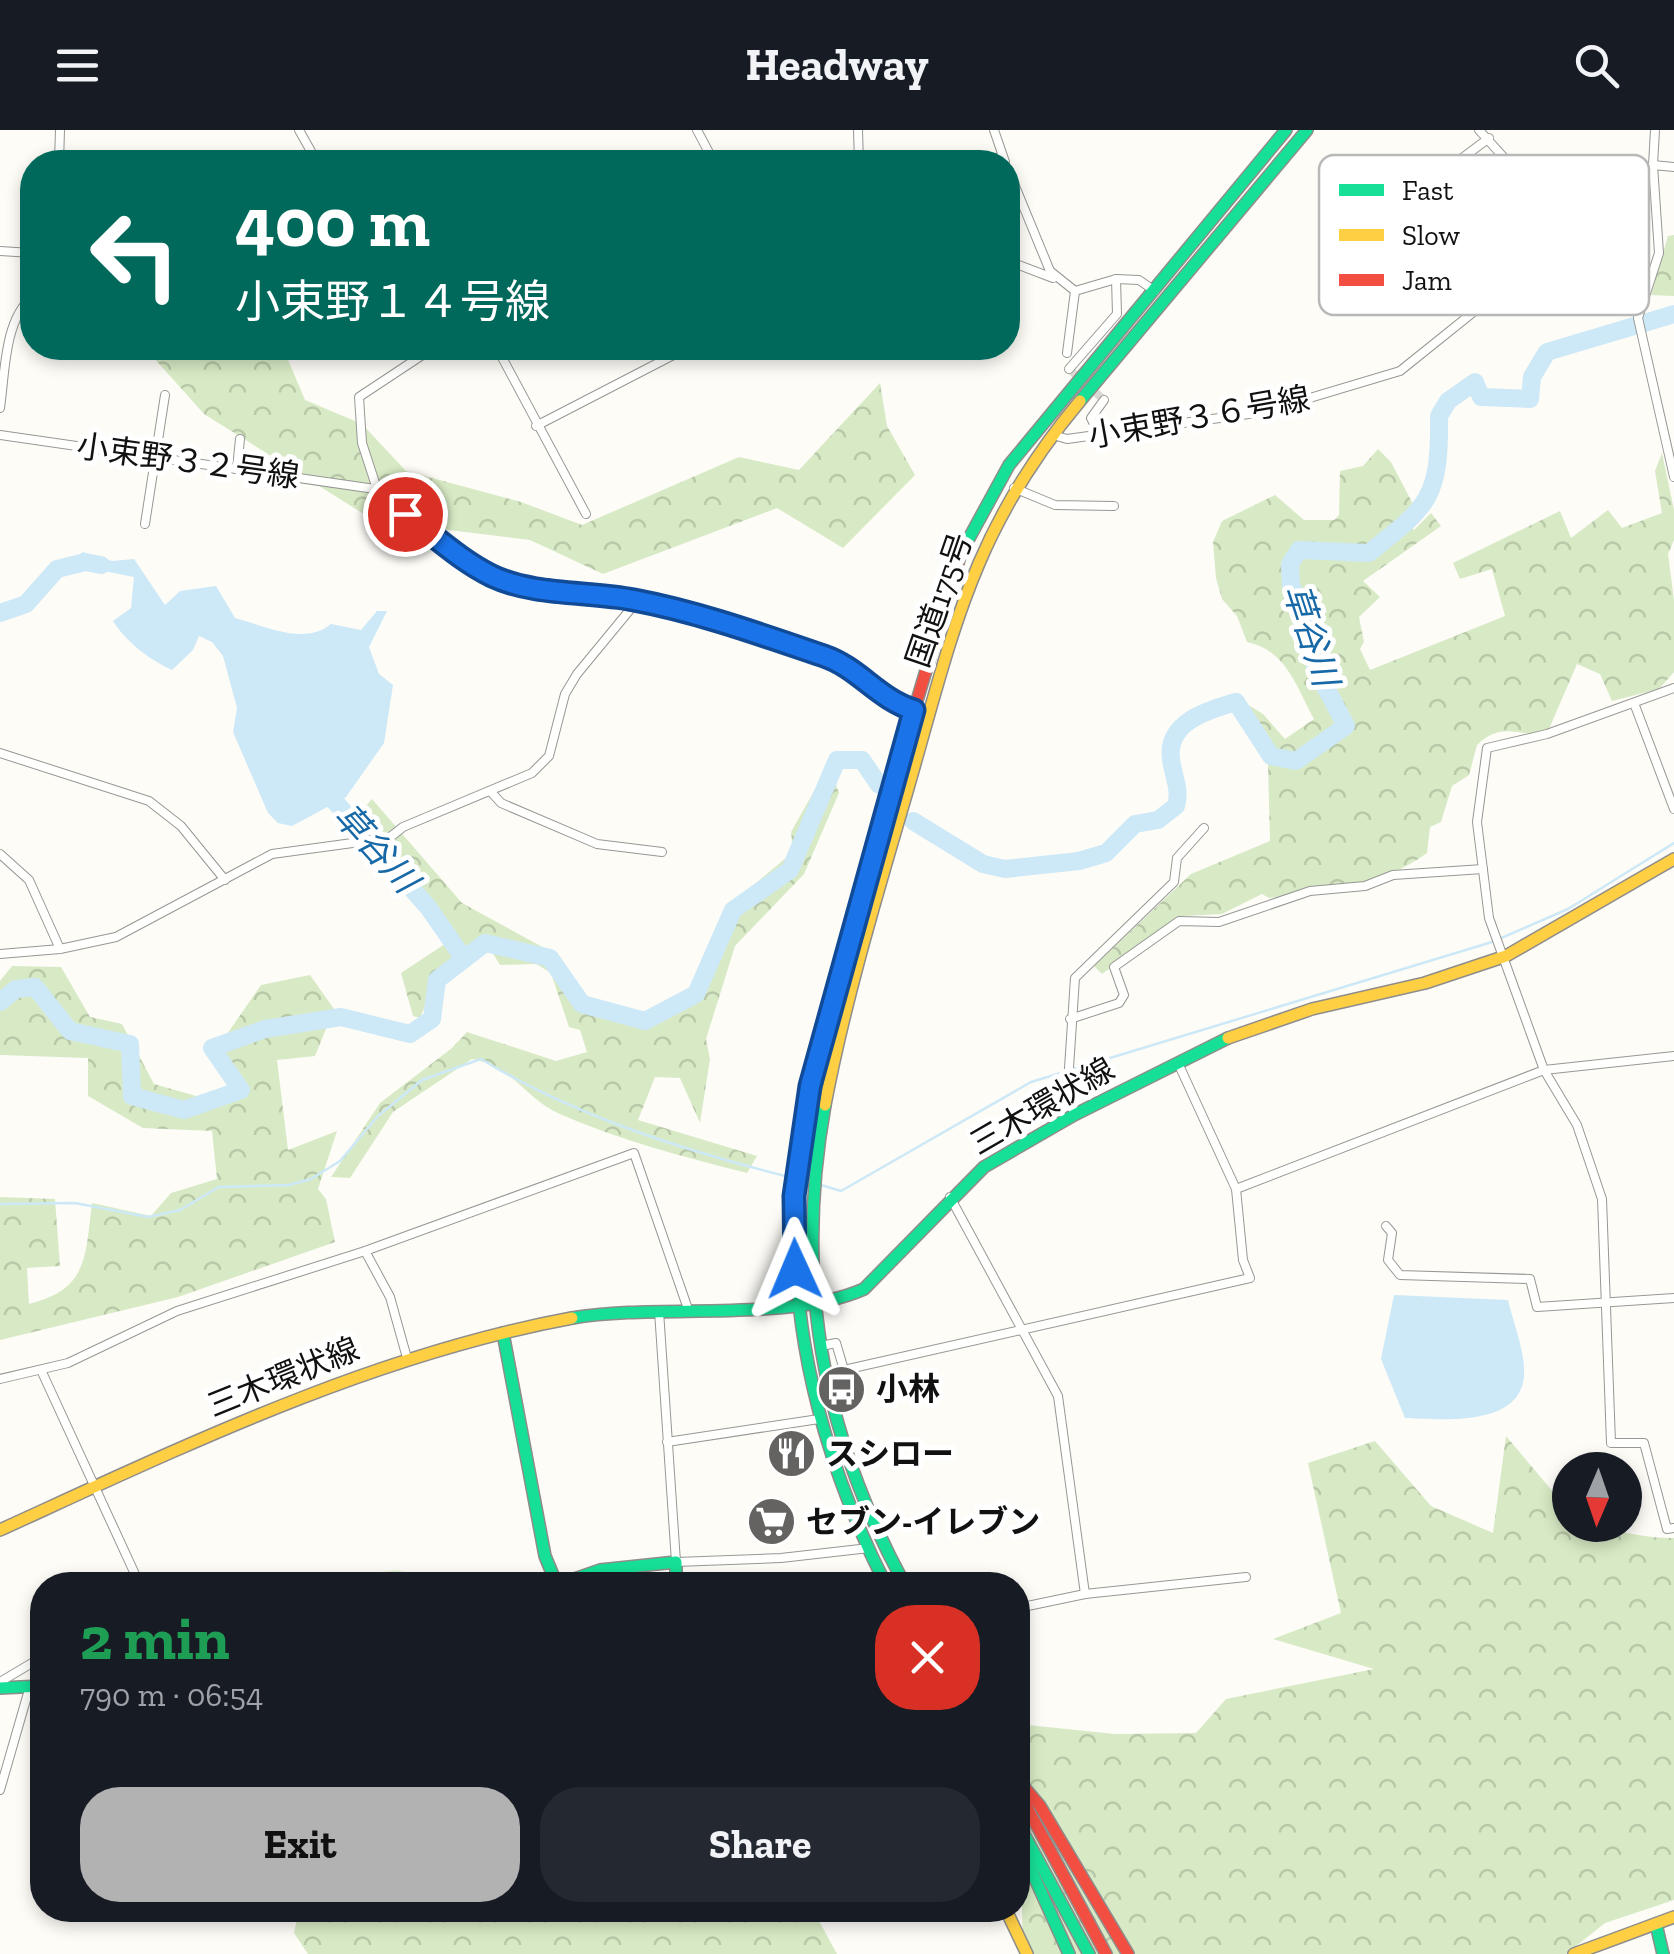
<!DOCTYPE html>
<html lang="en">
<head>
<meta charset="utf-8">
<style>
	:root { --surface:#171b24; --page:#242831; --text:#f1f3f6; --muted:#9ea1a6; --accent:#b2b2b3 }
	body { margin:0; font-family:"Zilla Slab","Noto Sans JP",serif; background:var(--page); color:var(--text); height:100vh; display:flex; flex-direction:column; font-size:38px; white-space:nowrap }
	* { box-sizing:border-box; margin:0 }
	p { font-size:32px; color:var(--muted) }
	.icon { flex:none; width:55px; height:55px; fill:none; stroke:currentColor; stroke-width:2; stroke-linecap:round; stroke-linejoin:round }
	.map { position:relative; flex:1; overflow:hidden }
	.sheet { position:absolute; left:30px; top:1442px; width:1000px; height:350px; display:flex; flex-direction:column; background:var(--surface); border-radius:40px; box-shadow:0 5px 15px #0003 }
	.sheet>* { flex:none }
	.hud { position:absolute; left:20px; top:20px; width:1000px; height:210px; border-radius:40px; box-shadow:0 5px 15px #0003; background:#00695c; color:#fff; overflow:hidden }
	.needle { width:65px; rotate:182deg }
	.controls { position:absolute; left:1552px; top:1322px; display:grid; gap:20px }
	.controls a { display:grid; place-items:center; width:90px; height:90px; border-radius:50%; background:var(--surface); box-shadow:0 5px 15px #0003; font-size:50px }
	.pin { position:absolute; display:grid; place-items:center; width:85px; height:85px; color:#fff; margin:-42px; border:5px solid #fff; border-radius:50%; box-shadow:0 2px 10px #0007 }
	.me { position:absolute; width:110px; margin:-55px; rotate:359deg; stroke-linejoin:round; filter:drop-shadow(0 0 8px #0008) }
	.turn { display:flex; align-items:center; gap:35px; height:210px; padding:0 50px; font-size:45px }
	.turn .icon { width:130px; height:130px; stroke-width:2.5 }
	.turn b { display:block; font-size:70px; line-height:85px }
	.round { display:grid; place-items:center; flex:none; width:105px; height:105px; border-radius:40px; background:var(--page) }
	.summary { display:flex; align-items:center; justify-content:space-between; height:170px; padding:0 50px }
	h1 { font-size:60px; font-weight:700; line-height:75px; color:#1e9e55 }
	.action { display:flex; gap:20px; margin-top:auto; padding:20px 50px }
	.action a { flex:1; height:115px; border-radius:40px; background:var(--accent); color:#111; font-size:40px; font-weight:700; line-height:115px; text-align:center }
	.action a+a { background:var(--page); color:var(--text) }
	header { display:flex; justify-content:space-between; align-items:center; height:130px; padding:0 50px; background:var(--surface); font-size:45px; font-weight:700 }
	.map>svg:first-child { display:block }
</style>
</head>
<body>
<header><svg class="icon" aria-label="menu" viewBox="0 0 24 24"><path d="M4 6h16M4 12h16M4 18h16"/></svg>Headway<svg class="icon" aria-label="search" viewBox="0 0 24 24"><circle cx="10" cy="10" r="6"/><path d="M15 15l6 6"/></svg></header>
<div class="map">
<svg width="1674" height="1824" viewBox="0 0 1674 1824">
	<defs>
		<pattern id="forest-crowns" width="20" height="18" patternUnits="userSpaceOnUse" patternTransform="scale(2.5)"><rect width="20" height="18" fill="#d8eac5"/><path d="M2 6a3 3 0 1 1 6 0M12 15a3 3 0 1 1 6 0" fill="none" stroke="#b8c8a8"/></pattern>
	</defs>
	<rect width="100%" height="100%" fill="#fdfcf7"/>
	<g fill="url(#forest-crowns)">
		<polygon points="1674,105 1674,166 1651,165 1668,106"/>
		<polygon points="145,218 283,218 305,270 362,294 406,341 521,372 582,395 739,327 799,340 880,253 887,296 915,345 843,418 777,378 603,444 530,410 375,391 204,284"/>
		<path d="M1378,319L1391,332L1414,376L1402,385L1414,400L1431,383L1441,396L1363,451L1380,467L1359,487L1364,512L1360,519L1370,540L1505,486L1492,439L1460,449L1453,433L1560,381L1571,408L1608,380L1622,398L1662,383L1655,341L1662,323L1674,380V410L1668,424L1674,470V542L1659,559L1612,571L1600,544L1577,534L1549,599C1527,613 1505,587 1477,615L1469,645L1452,656L1441,692L1430,697L1427,723C1381,757 1324,760 1269,768L1262,764L1222,784L1184,786L1102,844L1094,836L1191,744L1270,711L1268,635L1226,569L1235,567L1263,584L1285,609L1314,589C1296,556 1286,520 1247,512L1237,486L1222,469L1216,448L1213,412L1222,391L1275,365L1304,390H1334L1339,385L1340,341L1363,336Z"/>
		<path d="M822,647H833L839,663L804,744L735,816L706,909L710,929L700,993L680,948L655,947L638,990L757,1026L747,1043C684,1027 622,1011 562,985C523,968 514,936 472,929L393,982L350,1048L331,1047L380,973L452,918L467,902L556,931L587,922L580,900L569,897L551,843L536,834L500,835L487,814L452,839L439,842L420,888L413,886L401,843L445,814L384,722L382,699L354,690L372,669L462,773L559,826C577,879 580,878 634,894L703,859L717,836L716,800L732,773L793,722L791,702Z"/>
		<path d="M12,836L61,837L90,887L122,894L154,954L203,968L245,955L216,920L261,855L310,845L334,879L315,926L277,930L288,1020L337,1001L318,1059L326,1069L335,1112L178,1167L0,1210V1067L55,1069L60,1136L27,1138L29,1174C89,1159 85,1126 92,1073L151,1086L171,1063L217,1049L212,1001L143,998L88,966V928L0,925V851Z"/>
		<path d="M1506,1306L1570,1382V1395C1606,1395 1638,1409 1674,1408V1770L1605,1793L1566,1824H1023L1018,1594L1115,1604L1196,1603L1226,1569L1374,1539L1273,1509L1341,1483L1308,1333L1375,1311L1431,1376L1493,1403Z"/>
		<polygon points="299,1780 813,1780 837,1824 308,1824 294,1803"/>
	</g>
	<polygon fill="#e7f3d7" points="398,1440 421,1447 427,1455 335,1455 336,1447"/>
	<g fill="#cde8f7">
		<path d="M83,422L112,431L134,429L165,475L180,461L216,456L235,488C266,496 304,516 331,494L361,500L377,481H387L369,517L379,544L393,555L384,613L346,667L292,696L278,693L268,683L233,602L237,578L223,526L212,512L199,506L193,520L172,540C150,530 126,512 113,491L131,478L134,447L79,436L73,431Z"/>
		<path d="M1394,1165L1508,1170C1513,1192 1526,1224 1524,1246C1520,1298 1440,1289 1405,1288L1381,1229Z"/>
	</g>
	<g fill="none" stroke-linecap="round" stroke-linejoin="round">
		<g stroke="#cde8f7" stroke-width="2.5">
			<polyline points="1499,809 1568,779 1674,713"/>
			<polyline points="821,1055 841,1061 1031,952 1492,812"/>
			<path d="M0,1074L75,1073L148,1087L180,1080L219,1057L289,1055L311,1049L340,1031L378,986L422,950L481,929C574,986 683,1020 789,1047"/>
		</g>
		<g stroke="#cde8f7" stroke-width="18">
			<polyline points="0,483 26,474 57,439 85,432 101,435"/>
			<polyline points="327,655 329,665 428,777 464,829"/>
			<path d="M913,691L983,734L1005,739L1079,731L1106,723L1135,694L1158,690L1176,676C1181,659 1173,646 1171,629C1166,592 1208,580 1236,572L1271,626L1296,631L1346,596L1315,537L1313,488L1291,457L1290,434L1299,420L1369,423C1430,375 1440,367 1439,286L1448,271L1475,252L1481,267L1530,269L1532,247L1547,222L1674,184"/>
			<polyline points="0,872 16,859 35,857 70,901 130,914 132,966 184,980 241,960 212,918 265,899 341,887 410,904 432,889 437,850 485,813 550,828 582,874 645,891 696,864 733,780 790,740 837,630 862,630 879,655"/>
		</g>
		<polyline stroke="#dad9d4" stroke-width="8" stroke-dasharray="8 4" stroke-linecap="butt" points="1069,239 1104,270"/>
		<defs>
			<g id="street">
				<polyline points="299,0 317,32"/>
				<polyline points="697,0 714,32"/>
				<polyline points="858,0 859,32"/>
				<polyline points="994,0 1005,32"/>
				<polyline points="1479,0 1572,103"/>
				<polyline points="1489,8 1417,62 1451,106 1503,70"/>
				<polyline points="59,32 60,0"/>
				<polyline points="974,32 1002,27"/>
				<polyline points="1674,37 1653,35 1659,123 1638,188 1674,347"/>
				<polyline points="1008,39 1050,141 1075,161 1067,223"/>
				<polyline points="1493,57 1546,122"/>
				<polyline points="0,121 32,123"/>
				<polyline points="1008,131 1053,148"/>
				<polyline points="1075,161 1116,149"/>
				<polyline points="433,218 359,267 362,313 379,365 492,446 528,458 577,460 707,488 826,526 848,537 890,573 929,586"/>
				<polyline points="497,218 586,384"/>
				<polyline points="1069,239 1117,184 1116,149 1139,150 1155,161"/>
				<polyline points="1104,270 1091,288 1096,298 1119,296 1126,303"/>
				<path d="M0,278C5,244 4,190 32,167"/>
				<polyline points="536,296 687,218"/>
				<polyline points="0,305 375,359"/>
				<polyline points="1053,305 1067,309 1263,282 1400,241 1572,103 1629,49 1653,35 1655,0"/>
				<polyline points="237,338 240,309"/>
				<polyline points="1014,358 1055,375 1114,376"/>
				<polyline points="145,394 165,265"/>
				<polyline points="1674,558 1547,604 1487,618 1477,692 1489,788 1544,940 1577,995 1602,1069 1611,1313 1644,1313 1667,1399 1674,1398"/>
				<polyline points="1634,573 1674,679"/>
				<polyline points="0,623 149,671 181,696 225,750"/>
				<polyline points="492,663 501,673 597,714 662,722"/>
				<polyline points="0,724 29,750 60,819"/>
				<polyline points="0,824 60,819 116,807 272,724 389,708 403,697 532,643 549,626 565,564 577,544 638,470"/>
				<polyline points="1070,889 1119,873 1124,865 1114,837 1179,791 1219,792 1310,761 1365,756 1393,745 1483,739"/>
				<polyline points="1074,985 1068,953 1075,848 1174,752 1177,728 1204,698"/>
				<polyline points="1236,1059 1544,940 1674,926"/>
				<polyline points="950,1067 1058,1266 1085,1464"/>
				<polyline points="1386,1096 1392,1103 1388,1130 1400,1145 1530,1149 1537,1177 1674,1168"/>
				<polyline points="365,1121 390,1167 407,1228"/>
				<polyline points="659,1181 676,1432 781,1428 869,1418"/>
				<polyline points="821,1216 836,1213 844,1240 1250,1148 1243,1130 1236,1059 1178,933"/>
				<polyline points="41,1240 140,1455"/>
				<polyline points="0,1249 68,1233 177,1181 365,1121 634,1023 688,1179"/>
				<polyline points="667,1312 819,1289"/>
				<polyline points="1018,1478 1085,1464 1246,1447"/>
				<polyline points="0,1552 42,1527"/>
				<polyline points="0,1660 30,1556"/>
			</g>
			<g id="fast">
				<polyline points="1080,271 1307,0"/>
				<polyline points="961,423 1009,335 1286,0"/>
				<path d="M808,961C775,1136 806,1297 886,1455"/>
				<path d="M825,975C794,1148 821,1302 905,1455"/>
				<path d="M572,1188C660,1173 787,1193 864,1159L984,1037L1074,985L1228,908"/>
				<polyline points="503,1203 545,1426 557,1455 600,1440 676,1432 676,1455"/>
				<polyline points="0,1558 42,1556"/>
				<polyline points="1018,1693 1089,1824"/>
				<polyline points="1018,1711 1069,1824"/>
				<polyline points="1656,1794 1663,1824"/>
			</g>
			<g id="slow">
				<polyline points="1228,908 1312,879 1425,853 1506,826 1674,729"/>
				<path d="M825,975C845,870 876,768 906,665C952,507 970,402 1080,271"/>
				<path d="M0,1400C184,1316 372,1225 572,1188"/>
				<polyline points="1006,1780 1027,1824"/>
				<polyline points="1574,1824 1674,1787"/>
			</g>
			<g id="jam">
				<polyline points="808,961 843,819 961,423"/>
				<polyline points="1018,1650 1040,1676 1128,1824"/>
				<polyline points="1018,1661 1106,1824"/>
			</g>
		</defs>
		<use href="#street" stroke="#979795" stroke-width="10"/>
		<use href="#fast" stroke="#8e8d8b" stroke-width="14"/>
		<use href="#slow" stroke="#8e8d8b" stroke-width="14"/>
		<use href="#jam" stroke="#8e8d8b" stroke-width="14"/>
		<use href="#street" stroke="#fffffe" stroke-width="8"/>
		<use href="#fast" stroke="#16e098" stroke-width="11"/>
		<use href="#slow" stroke="#ffcf43" stroke-width="11"/>
		<use href="#jam" stroke="#f24e42" stroke-width="11"/>
	</g>
	<g fill="none" stroke-linecap="round" stroke-linejoin="round">
		<defs>
			<path id="route" d="M405,384C432,404 461,431 492,446C534,466 588,461 634,470C698,482 762,505 824,526C859,538 878,569 914,580L810,956L794,1066L795,1139"/>
		</defs>
		<use href="#route" stroke="#114b97" stroke-width="25"/>
		<use href="#route" stroke="#1a73e8" stroke-width="18"/>
	</g>
	<defs>
		<symbol id="bus-disc" viewBox="-11 -11 22 22"><circle r="9.5" fill="#646362" stroke="#fff"/><path d="M-5-6H5V4H4V6H2V4H-2V6H-4V4H-5ZM-3.5-4V0h7V-4ZM-3.5 1.2v1.5H-2V1.2ZM2 1.2v1.5H3.5V1.2Z" fill="#fff"/></symbol>
		<symbol id="restaurant-disc" viewBox="-11 -11 22 22"><circle r="9.5" fill="#646362" stroke="#fff"/><path d="M-5-6h1v4h1v-4h1v4h1v-4h1v5L-1.5 .5V6h-2V.5L-5-1ZM5-6V6H3V1.5H1.5Q1.5-4 5-6Z" fill="#fff"/></symbol>
		<symbol id="supermarket-disc" viewBox="-11 -11 22 22"><circle r="9.5" fill="#646362" stroke="#fff"/><path d="M-6-5.5h2.5l.6 2H6L4.5 2H-2.5L-4.4-4H-6ZM-1.5 3.2a1.3 1.3 0 1 0 .1 0ZM3 3.2a1.3 1.3 0 1 0 .1 0Z" fill="#fff"/></symbol>
	</defs>
	<g fill-rule="evenodd">
		<use href="#bus-disc" x="814" y="1232" width="55" height="55"/>
		<use href="#restaurant-disc" x="764" y="1296" width="55" height="55"/>
		<use href="#supermarket-disc" x="744" y="1364" width="55" height="55"/>
	</g>
	<g text-anchor="middle" stroke-width="10" stroke-linejoin="round" paint-order="stroke">
		<g font-size="32" fill="#111" stroke="#fff">
			<text transform="translate(1199 287) rotate(-10)" y="11">小束野３６号線</text>
			<text transform="translate(188 331) rotate(8)" y="11">小束野３２号線</text>
			<text transform="translate(939 470) rotate(-71)" y="11">国道175号</text>
			<text transform="translate(1042 976) rotate(-30)" y="11">三木環状線</text>
			<text transform="translate(283 1247) rotate(-22)" y="11">三木環状線</text>
		</g>
		<g font-size="32" font-weight="bold" fill="#111" stroke="#fff" text-anchor="start">
			<text x="876" y="1270">小林</text>
			<text x="826" y="1335">スシロー</text>
			<text x="806" y="1403">セブン-イレブン</text>
		</g>
		<g font-size="35" font-style="italic" fill="#1768a6" stroke="#fff">
			<text transform="translate(1311 505) rotate(72)" y="12">草谷川</text>
			<text transform="translate(376 718) rotate(48)" y="12">草谷川</text>
		</g>
	</g>
	<rect x="1319" y="25" width="330" height="160" rx="15" fill="#fff" stroke="#b8b8b8" stroke-width="2.5"/>
	<rect x="1339" y="54" width="45" height="12" fill="#16e098"/>
	<rect x="1339" y="99" width="45" height="12" fill="#ffcf43"/>
	<rect x="1339" y="144" width="45" height="12" fill="#f24e42"/>
	<g font-size="28" fill="#111">
		<text x="1402" y="70">Fast</text>
		<text x="1402" y="115">Slow</text>
		<text x="1402" y="160">Jam</text>
	</g>
</svg>
<div class="controls">
<a><svg class="needle" viewBox="-14 -14 28 28"><path d="M0-13l5 13h-10z" fill="#e53935"/><path d="M0 13l5-13h-10z" fill="#9ea1a6"/></svg></a>
</div>
<div class="pin" style="left:405px;top:384px;background:#d93025"><svg class="icon" aria-label="arrive" viewBox="0 0 24 24"><path d="M6 21V4h12l-3 4 3 4H6"/></svg></div>
<svg class="me" style="left:795px;top:1139px" viewBox="-20 -20 40 40"><path d="M0-17L14 15 0 8-14 15z" fill="#1a73e8" stroke="#fff" stroke-width="4"/></svg>
<div class="hud">
<div class="turn"><svg class="icon" aria-label="left" viewBox="0 0 24 24"><path d="M17 20v-9H6M10 6l-5 5 5 5"/></svg><div><b>400 m</b>小束野１４号線</div></div>
</div>
<section class="sheet">
<div class="summary"><div><h1>2 min</h1><p>790 m · 06:54</p></div><a class="round" style="background:#d93025;color:#fff"><svg class="icon" aria-label="close" viewBox="0 0 24 24"><path d="M6 6l12 12M18 6L6 18"/></svg></a></div>
<div class="action"><a>Exit</a><a>Share</a></div>
</section>
</div>
</body>
</html>
